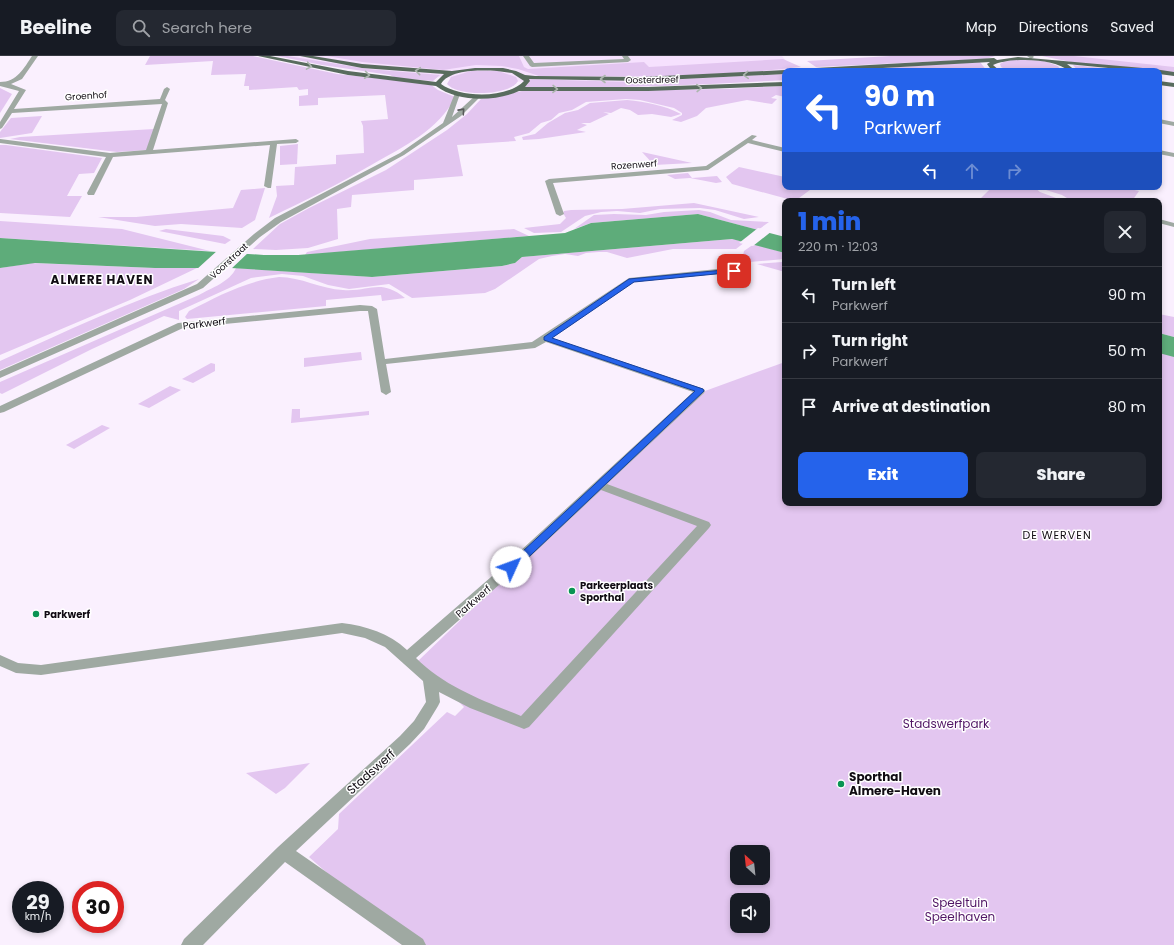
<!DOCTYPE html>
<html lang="en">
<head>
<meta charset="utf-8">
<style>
	:root { --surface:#171b24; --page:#242831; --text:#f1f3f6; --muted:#9ea1a6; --line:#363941; --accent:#2563eb }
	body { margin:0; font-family:Poppins,sans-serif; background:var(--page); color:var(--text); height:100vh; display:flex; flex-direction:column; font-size:15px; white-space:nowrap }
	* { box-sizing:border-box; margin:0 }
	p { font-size:13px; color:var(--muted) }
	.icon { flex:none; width:22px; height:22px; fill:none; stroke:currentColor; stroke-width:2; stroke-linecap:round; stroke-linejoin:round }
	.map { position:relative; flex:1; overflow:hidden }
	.details { position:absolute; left:782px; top:142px; width:380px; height:308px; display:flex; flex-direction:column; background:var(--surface); border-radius:8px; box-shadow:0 2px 6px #0003 }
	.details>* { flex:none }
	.banner { position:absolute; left:782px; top:12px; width:380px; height:122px; border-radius:8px; box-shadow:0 2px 6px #0003; background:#2563eb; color:#fff; overflow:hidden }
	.needle { width:26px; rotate:333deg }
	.controls { position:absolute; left:730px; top:789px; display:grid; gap:8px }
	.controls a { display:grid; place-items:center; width:40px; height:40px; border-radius:8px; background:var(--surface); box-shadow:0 2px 6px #0003; font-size:20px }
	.speed { position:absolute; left:12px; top:825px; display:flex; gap:8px; font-size:20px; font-weight:700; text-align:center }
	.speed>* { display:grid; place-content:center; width:52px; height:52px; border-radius:50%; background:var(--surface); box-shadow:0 2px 6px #0003; line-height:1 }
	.speed small { font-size:10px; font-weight:400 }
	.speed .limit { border:6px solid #d22; background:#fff; color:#111 }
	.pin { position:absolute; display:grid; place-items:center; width:34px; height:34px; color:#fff; margin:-17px; border-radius:8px; box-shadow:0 2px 6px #0006 }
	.me { position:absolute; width:44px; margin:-22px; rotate:47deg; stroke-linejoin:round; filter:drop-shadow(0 0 3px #0008) }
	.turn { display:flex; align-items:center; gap:14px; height:84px; padding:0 16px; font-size:18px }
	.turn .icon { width:52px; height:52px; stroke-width:2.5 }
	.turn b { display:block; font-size:28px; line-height:34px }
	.lanes { display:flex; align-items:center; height:38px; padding:0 16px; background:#0003; justify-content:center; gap:20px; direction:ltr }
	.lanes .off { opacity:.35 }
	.round { display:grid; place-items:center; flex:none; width:42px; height:42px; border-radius:8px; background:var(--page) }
	.head { display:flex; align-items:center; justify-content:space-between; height:68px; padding:0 16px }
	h1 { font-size:24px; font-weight:800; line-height:30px; color:var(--accent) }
	.primary-button { display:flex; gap:8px; margin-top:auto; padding:8px 16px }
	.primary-button a { flex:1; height:46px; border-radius:8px; background:var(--accent); color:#fff; font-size:16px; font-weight:800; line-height:46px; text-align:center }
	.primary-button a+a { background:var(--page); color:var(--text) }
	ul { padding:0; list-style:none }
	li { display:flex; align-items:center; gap:12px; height:56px; padding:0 16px; border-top:1px solid var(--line) }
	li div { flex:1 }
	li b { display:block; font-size:15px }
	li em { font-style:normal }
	header { display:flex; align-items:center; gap:24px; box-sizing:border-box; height:56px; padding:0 20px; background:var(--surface); border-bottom:1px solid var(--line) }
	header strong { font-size:19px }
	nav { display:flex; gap:22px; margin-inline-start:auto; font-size:14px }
	.search { width:280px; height:36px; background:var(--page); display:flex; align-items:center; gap:10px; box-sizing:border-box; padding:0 14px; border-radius:8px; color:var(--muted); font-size:15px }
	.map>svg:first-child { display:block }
</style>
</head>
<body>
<header>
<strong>Beeline</strong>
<div class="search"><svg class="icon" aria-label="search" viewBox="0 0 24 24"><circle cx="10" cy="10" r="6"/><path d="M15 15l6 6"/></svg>Search here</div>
<nav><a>Map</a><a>Directions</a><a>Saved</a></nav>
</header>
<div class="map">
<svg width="1174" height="889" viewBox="0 0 1174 889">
	<rect width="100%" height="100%" fill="#faf0fe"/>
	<g fill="#f6e1fe">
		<polygon points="285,0 782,0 795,15 785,15 785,21 691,28 562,28 398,19"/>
		<polygon points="1064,0 1174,0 1174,14"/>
	</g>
	<g fill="#e3c6f0" fill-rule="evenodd">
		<path d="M150,0H253L337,18L430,28L438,34L455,41C439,74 403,91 373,108C339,128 304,145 269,162L277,140L276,130L294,129L295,111L336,108V99L364,97L363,70L361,65L388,63L385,39L318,42V49L299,50V40L308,39V33L299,34L297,31L249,34V30H244L246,18L211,19L213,5L145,9Z"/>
		<polygon points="277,0 288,0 368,13 440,19 433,25 396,22 390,19 322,9"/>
		<polygon points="327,0 519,0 524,11 528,13 644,6 649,11 783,3 801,11 753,16 645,21 645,20 539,20 518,13 502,10 476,9 443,14 362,6"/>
		<polygon points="890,0 995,0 986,3 816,11 807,5"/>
		<polygon points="1042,0 1074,0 1174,11 1174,17 1071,6"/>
		<polygon points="1016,3 1044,5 1058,10 1061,15 1008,15 1001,11 1000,8 1003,6"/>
		<polygon points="980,6 987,15 832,15"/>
		<polygon points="1073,9 1131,15 1078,15"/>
		<path d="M471,15H498L516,21L518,25C510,40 457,41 447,28L451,21Z"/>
		<path d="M785,18V24C698,29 611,33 524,31L528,28L529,23L627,26Z"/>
		<polygon points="785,30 785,41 776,39 771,42 777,43 772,48 747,44 706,52 697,60 681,66 672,64 682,59 682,57 674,52 640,44 626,43 586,46 572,54 559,57 551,64 541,67 529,77 514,81 516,85 457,89 463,120 414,124 414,134 352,139 351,151 337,153 338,183 308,192 276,194 253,193 280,168 309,152 386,114 418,93 447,74 467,58 481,43 522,35 724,33"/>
		<polygon points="0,32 12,38 0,57"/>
		<path d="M627,44C646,46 664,49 681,58L671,61L652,58L638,59L630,54L621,52L611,57L603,56L609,58L590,67H581L587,69L577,74L586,76L539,83L523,84L522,81L535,78L548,67L565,57L578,54L590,47Z"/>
		<polygon points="42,60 32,77 0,82 0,76 11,62"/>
		<polygon points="154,73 147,94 117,96 10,83 20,81"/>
		<polygon points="298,88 297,108 280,109 280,90"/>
		<polygon points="0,89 6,89 102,102 94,117 79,118 67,140 82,140 70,161 0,157"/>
		<polygon points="642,96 692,107 654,109"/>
		<polygon points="739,111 785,121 785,131 814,131 795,145 732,128 726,121"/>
		<polygon points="688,117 692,122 717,120 722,126 716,127 690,122 675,123 667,119"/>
		<polygon points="992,131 1034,131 1040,136 1064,145 978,145"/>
		<polygon points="1042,131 1121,131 1139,135 1132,145 1111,142 1072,145 1062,139 1046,134"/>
		<polygon points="265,132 255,164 242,172 181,168 155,170 98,161 136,161 233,152 241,134"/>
		<polygon points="694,147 759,161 744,163 715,154 700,152 660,153 640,157 617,155 601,156 585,160 561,176 534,177 524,172 560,168 566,162 563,157 564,155 571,154 622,153"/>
		<polygon points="699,154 710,156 731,164 769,166 758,174 698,158 591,167 574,173 594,159 614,158 646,159 664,156"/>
		<polygon points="0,165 122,173 210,195 0,182"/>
		<polygon points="166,173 223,180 231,184 225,188 159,175"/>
		<polygon points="514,173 529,180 305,199 307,196 370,183"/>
		<path d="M732,183L745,186L736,193H673L627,202L607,196H599L586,197L578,200L565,198L552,200L539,203L495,233L485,237L412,242L389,228L349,233L328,229L303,220L282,218L251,222L179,255V264L164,260L92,293L2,338L0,337V326L199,239C211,232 230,226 236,212L372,221L502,210L515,207L522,201Z"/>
		<polygon points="754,188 785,197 785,203 750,206 742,204 744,195"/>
		<polygon points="785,206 785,216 757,208 782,206"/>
		<polygon points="32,207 155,212 197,212 130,244 0,299 0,212"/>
		<path d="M279,221C301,221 321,233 343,234C370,236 380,222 405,242L382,245L381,239L326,244V250L187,263L185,261L189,255C218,240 246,225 279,221Z"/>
		<path d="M199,223L184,233L0,314V305C65,276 131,244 199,223Z"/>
		<polygon points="1159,258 1174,261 1174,281 1159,277"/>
		<path d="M1159,295L1174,299V889H409L309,801L338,773L339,758L447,656L455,660L464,651L418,605L694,339L785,306V447H1159ZM737,796H763V822H737ZM737,844H763V870H737Z"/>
		<polygon points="361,296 362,304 304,311 304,302"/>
		<polygon points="211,307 215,308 215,315 193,327 182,323"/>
		<polygon points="170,330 181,334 149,352 138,348"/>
		<polygon points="292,353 300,353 300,362 369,355 369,359 291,367"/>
		<polygon points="102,369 110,372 74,393 66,389"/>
		<polygon points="310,707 285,732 276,738 246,717"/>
	</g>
	<g fill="#5eac7a">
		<polygon points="698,158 785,181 785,197 732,183 522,201 515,207 502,210 372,221 231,212 155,212 35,207 0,212 0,182 264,199 298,199 565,177 591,167"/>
		<polygon points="1159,277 1174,281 1174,301 1159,297"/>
	</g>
	<g fill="#faf0fe">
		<polygon points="758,172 772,175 753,190 739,187"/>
		<polygon points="218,194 232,195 249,196 230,214 215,215 196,214"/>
	</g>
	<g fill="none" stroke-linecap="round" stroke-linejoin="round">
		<g fill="#9fa9a2" fill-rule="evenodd">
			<path d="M32,0H38L22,23L11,28L26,34L14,53L160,43L164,33L167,31L170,33L165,44L168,47L153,94L296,83L299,85L296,87L277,88L271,132H268L264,130L270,89L113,101L94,139H88L87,137L106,101L0,87V83L110,97L146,94L162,48L12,57L2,72L0,73V66L19,35L0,30V26C17,26 24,12 32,0Z"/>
			<polygon points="523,0 529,0 534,7 624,3 622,0 628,0 631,4 628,6 532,11 530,10"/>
			<polygon points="1027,0 1033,0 1034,1 1031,3"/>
			<polygon points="455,37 460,38 452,61 476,39 481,40 461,60 404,99 281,166 260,181 203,232 0,322 0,315 197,228 254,178 275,162 400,97 443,67"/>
			<polygon points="1159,63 1174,66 1174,70 1159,67"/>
			<polygon points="752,79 757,80 752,84 785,92 785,96 748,87 708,114 553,127 564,158 560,160 556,158 545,125 549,123 706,110"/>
			<polygon points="1159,94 1174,97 1174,101 1159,98"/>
			<polygon points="1159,163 1174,167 1174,171 1159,167"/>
			<path d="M739,200L743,203L736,211H748L749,213L748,215L634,226L552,282L704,333L705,335L704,337L607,428L709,466L711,469L709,472L529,671L524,673L519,671L470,652L439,636L440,646L438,650L424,673L410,688L296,795L423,883L426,889H402L285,806L203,889H181L184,883L278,791L400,680L414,665L426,646L423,625L385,591L365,582L342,577L41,619L16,617L0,610V599L18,607L41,609L342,567C366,570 389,577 407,594L506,508L693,336L546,286L535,292L386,308L391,336L386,339L381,336L368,255H360L183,272L4,356L0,357V350L178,267L360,249L372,250L377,253L385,303L532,286L629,222L727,212C727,208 734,202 739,200ZM601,434L697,470L521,660C484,645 445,631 416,602L516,514Z"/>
		</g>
		<g fill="#596c5e" fill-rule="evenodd">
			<path d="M258,0H270L348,15L436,26L444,18L362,12L300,0H313L362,8L452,15L475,12H503L516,15L525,19L535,20L642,21L785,14L787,15H785V18L642,25L529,23L530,25L525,31H648L785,26V30L648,35H519C495,46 457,46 436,30L348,19ZM497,15L512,17L524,25C507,43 460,42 441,28C449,13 483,14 497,15Z"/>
			<path d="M1018,1L1154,13L1174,16V20L1159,18V15H1139L1067,8L1076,15H1069C1055,2 1011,1 993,9L1000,15C993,15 991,14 987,8L990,6L829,15H795L798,13L994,2L997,4Z"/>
			<polygon points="1159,25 1174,27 1174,31 1159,29"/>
		</g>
	</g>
	<defs><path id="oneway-chevron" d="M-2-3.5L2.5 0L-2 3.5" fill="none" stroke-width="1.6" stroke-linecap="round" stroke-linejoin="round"/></defs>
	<g stroke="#acb6ae">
		<use href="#oneway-chevron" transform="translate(309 10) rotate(10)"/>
		<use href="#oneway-chevron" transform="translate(418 15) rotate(-175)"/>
		<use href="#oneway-chevron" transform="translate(367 19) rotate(8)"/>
		<use href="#oneway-chevron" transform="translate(746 19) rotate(176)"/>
		<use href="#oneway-chevron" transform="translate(603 23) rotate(-180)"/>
		<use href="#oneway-chevron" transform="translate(699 32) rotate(-2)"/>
		<use href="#oneway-chevron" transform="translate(555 33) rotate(1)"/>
	</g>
	<use stroke="#585a5a" href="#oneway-chevron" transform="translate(462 55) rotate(-48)"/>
	<polygon fill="#2563eb" stroke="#184099" points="734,213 737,215 736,216 634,226 552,282 703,333 704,335 515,514 508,514 506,511 508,509 695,335 544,284 544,281 629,223"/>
	<g fill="#099453" stroke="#fff" stroke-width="1.5">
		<circle cx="572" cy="535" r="4"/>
		<circle cx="36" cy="558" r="4"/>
		<circle cx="841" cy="728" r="4"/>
	</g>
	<g text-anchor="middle" stroke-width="3" stroke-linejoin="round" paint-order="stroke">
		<g font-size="9" fill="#110c13" stroke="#fff">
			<text transform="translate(652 24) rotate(-1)" y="3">Oosterdreef</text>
			<text transform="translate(86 40) rotate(-4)" y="3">Groenhof</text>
			<text transform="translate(634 109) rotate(-4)" y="3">Rozenwerf</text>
			<text transform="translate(229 205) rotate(-43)" y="3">Voorstraat</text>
		</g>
		<g font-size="10" fill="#110c13" stroke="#fff">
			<text transform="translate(204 267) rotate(-7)" y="4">Parkwerf</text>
			<text transform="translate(473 545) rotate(-41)" y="4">Parkwerf</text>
		</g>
		<g font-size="10" font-weight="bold" fill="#110c13" stroke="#fff" text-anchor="start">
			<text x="580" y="533">Parkeerplaats<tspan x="580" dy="12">Sporthal</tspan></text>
			<text x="44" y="562">Parkwerf</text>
		</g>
		<g font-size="11" letter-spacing="1" fill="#110c13" stroke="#fff">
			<text x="1057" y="483">DE WERVEN</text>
		</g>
		<g font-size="12" font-weight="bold" letter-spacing="1" fill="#110c13" stroke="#fff">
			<text x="102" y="228">ALMERE HAVEN</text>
		</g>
		<g font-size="12" fill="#521766" stroke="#fff">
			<text x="946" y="672">Stadswerfpark</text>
			<text x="960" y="851">Speeltuin<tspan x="960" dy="14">Speelhaven</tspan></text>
		</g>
		<g font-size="12" fill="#110c13" stroke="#fff">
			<text transform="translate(371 716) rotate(-42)" y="4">Stadswerf</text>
		</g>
		<g font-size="12" font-weight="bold" fill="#110c13" stroke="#fff" text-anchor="start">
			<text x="849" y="725">Sporthal<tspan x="849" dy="14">Almere-Haven</tspan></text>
		</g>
	</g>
</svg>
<div class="controls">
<a><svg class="needle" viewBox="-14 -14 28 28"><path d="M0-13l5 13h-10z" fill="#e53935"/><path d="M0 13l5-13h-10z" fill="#9ea1a6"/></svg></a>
<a><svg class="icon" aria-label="sound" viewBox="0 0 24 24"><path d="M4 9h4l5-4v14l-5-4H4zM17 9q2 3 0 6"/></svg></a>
</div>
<div class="speed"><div>29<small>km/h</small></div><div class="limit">30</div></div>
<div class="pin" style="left:734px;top:215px;background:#d93025"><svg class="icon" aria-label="arrive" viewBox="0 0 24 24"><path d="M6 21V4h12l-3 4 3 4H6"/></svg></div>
<svg class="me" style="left:511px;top:511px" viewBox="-20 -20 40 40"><circle r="19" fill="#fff"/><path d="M0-13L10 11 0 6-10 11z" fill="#2563eb"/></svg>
<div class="banner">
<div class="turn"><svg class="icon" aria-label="left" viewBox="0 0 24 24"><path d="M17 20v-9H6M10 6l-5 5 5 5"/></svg><div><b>90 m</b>Parkwerf</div></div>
<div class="lanes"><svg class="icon" aria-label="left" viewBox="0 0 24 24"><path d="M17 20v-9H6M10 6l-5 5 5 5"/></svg><svg class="icon off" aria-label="ahead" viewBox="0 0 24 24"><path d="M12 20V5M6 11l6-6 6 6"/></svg><svg class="icon off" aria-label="right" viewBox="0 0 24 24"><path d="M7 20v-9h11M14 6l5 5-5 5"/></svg></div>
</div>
<section class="details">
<div class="head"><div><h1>1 min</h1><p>220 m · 12:03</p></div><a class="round"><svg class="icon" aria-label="close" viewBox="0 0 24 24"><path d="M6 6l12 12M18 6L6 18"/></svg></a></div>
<ul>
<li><svg class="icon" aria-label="left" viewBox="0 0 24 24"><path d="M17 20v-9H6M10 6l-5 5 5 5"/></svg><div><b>Turn left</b><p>Parkwerf</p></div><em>90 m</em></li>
<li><svg class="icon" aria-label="right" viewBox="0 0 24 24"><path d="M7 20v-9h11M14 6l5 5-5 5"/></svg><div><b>Turn right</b><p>Parkwerf</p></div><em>50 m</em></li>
<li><svg class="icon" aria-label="arrive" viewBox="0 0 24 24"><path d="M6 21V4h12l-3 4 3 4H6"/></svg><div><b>Arrive at destination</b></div><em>80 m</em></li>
</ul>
<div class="primary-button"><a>Exit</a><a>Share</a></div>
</section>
</div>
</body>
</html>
